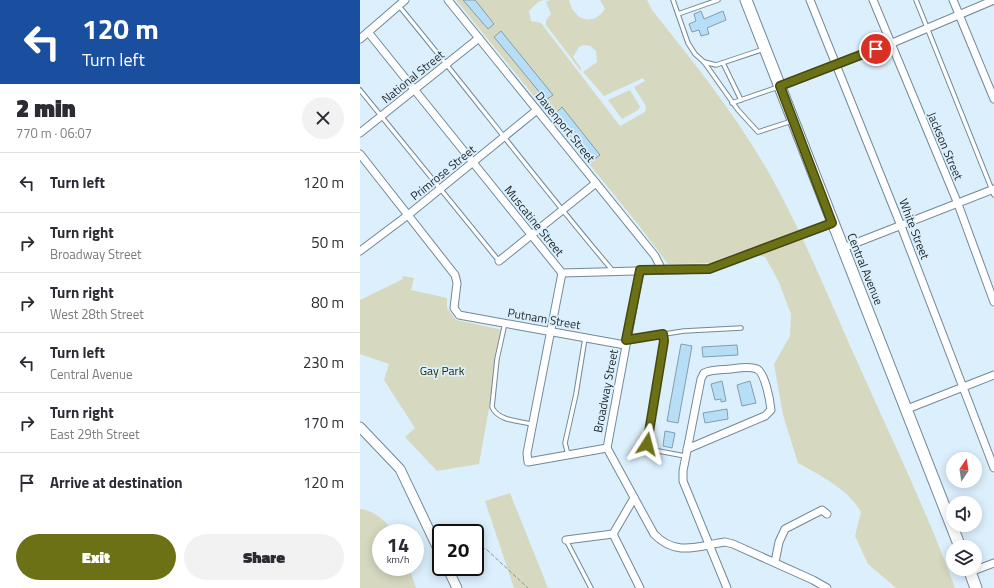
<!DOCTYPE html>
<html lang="en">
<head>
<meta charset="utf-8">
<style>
	:root { --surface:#fff; --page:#f2f2f3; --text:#2b2b33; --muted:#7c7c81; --line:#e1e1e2; --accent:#6c7116 }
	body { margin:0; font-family:"Titillium Web",sans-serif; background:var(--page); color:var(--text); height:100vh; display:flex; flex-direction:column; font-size:15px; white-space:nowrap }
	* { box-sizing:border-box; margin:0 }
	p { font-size:13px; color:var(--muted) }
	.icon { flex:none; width:22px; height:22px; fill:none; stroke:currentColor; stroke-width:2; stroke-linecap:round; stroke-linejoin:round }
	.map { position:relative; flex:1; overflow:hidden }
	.panel { display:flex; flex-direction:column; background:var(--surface); width:360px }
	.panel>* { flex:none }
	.guide { background:#1a4fa0; color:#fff; overflow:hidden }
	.needle { width:26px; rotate:13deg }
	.tools { position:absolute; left:586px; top:452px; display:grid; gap:8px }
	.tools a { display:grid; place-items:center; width:36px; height:36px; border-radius:50%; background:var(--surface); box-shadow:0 2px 10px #0003; font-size:20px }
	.speed { position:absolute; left:12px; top:524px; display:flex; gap:8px; font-size:20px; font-weight:700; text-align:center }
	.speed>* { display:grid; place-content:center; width:52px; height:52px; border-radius:50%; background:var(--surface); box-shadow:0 2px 10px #0003; line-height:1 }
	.speed small { font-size:10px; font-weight:400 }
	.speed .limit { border:2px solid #111; border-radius:6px; background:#fff; color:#111 }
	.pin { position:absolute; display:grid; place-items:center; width:34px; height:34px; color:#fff; margin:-17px; border:2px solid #fff; border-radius:50%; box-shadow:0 1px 4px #0007 }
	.me { position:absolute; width:44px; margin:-22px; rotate:9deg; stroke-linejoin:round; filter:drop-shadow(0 0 3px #0008) }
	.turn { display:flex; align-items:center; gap:14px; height:84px; padding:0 16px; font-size:18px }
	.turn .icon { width:52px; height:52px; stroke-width:2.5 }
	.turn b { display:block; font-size:28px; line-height:34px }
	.round { display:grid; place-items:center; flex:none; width:42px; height:42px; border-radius:21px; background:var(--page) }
	.summary { display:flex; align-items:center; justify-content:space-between; height:68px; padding:0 16px }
	h1 { font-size:24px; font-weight:800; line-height:30px }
	.cta { display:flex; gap:8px; margin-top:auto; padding:8px 16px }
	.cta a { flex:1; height:46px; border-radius:24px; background:var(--accent); color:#fff; font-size:16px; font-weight:800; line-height:46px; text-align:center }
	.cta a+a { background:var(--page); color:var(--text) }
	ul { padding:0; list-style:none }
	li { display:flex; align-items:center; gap:12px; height:60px; padding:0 16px; border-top:1px solid var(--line) }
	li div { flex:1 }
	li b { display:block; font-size:15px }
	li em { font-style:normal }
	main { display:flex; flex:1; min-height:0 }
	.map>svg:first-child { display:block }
</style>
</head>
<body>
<main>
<section class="panel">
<div class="guide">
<div class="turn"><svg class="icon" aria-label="left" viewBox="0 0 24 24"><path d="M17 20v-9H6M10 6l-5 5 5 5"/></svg><div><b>120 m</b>Turn left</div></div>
</div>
<div class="summary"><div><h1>2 min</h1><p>770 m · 06:07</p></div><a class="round"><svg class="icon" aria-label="close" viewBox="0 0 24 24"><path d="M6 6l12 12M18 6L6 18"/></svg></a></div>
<ul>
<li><svg class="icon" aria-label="left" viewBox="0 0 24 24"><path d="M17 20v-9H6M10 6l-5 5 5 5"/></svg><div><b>Turn left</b></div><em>120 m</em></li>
<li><svg class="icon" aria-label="right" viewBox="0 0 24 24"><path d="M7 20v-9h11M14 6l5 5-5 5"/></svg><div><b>Turn right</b><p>Broadway Street</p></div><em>50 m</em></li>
<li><svg class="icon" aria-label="right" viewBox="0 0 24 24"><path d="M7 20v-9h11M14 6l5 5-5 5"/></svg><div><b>Turn right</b><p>West 28th Street</p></div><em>80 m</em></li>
<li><svg class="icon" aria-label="left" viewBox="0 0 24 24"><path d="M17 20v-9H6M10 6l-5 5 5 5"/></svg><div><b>Turn left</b><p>Central Avenue</p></div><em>230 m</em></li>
<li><svg class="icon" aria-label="right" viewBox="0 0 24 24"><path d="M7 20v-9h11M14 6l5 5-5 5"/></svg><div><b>Turn right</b><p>East 29th Street</p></div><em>170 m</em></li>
<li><svg class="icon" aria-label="arrive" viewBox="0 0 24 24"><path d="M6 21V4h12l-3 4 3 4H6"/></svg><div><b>Arrive at destination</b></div><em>120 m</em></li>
</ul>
<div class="cta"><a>Exit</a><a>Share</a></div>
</section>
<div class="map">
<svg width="634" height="588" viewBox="0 0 634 588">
	<rect width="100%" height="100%" fill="#dbeffc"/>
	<g fill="#d6d9bf">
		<path d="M96,0H184L178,2L169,11L171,21L181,23L260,126L285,112L286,106L274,87L285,81L283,78L244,96L223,72L237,62L236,51L230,46L224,45L219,47L213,57L221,68V71L186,25V20L191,14L186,2L190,0H209L212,9L219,17C230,22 238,19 245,9L240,0H287L292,10C336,65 380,120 414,182C449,246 475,314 505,379C536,448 569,517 595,588H536L508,564L495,536L501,512C488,489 461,476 438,463L423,415L414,364L430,336L431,314L418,280L405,257L383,251L349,263L308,264L277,223Z"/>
		<polygon points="270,90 280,107 278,110 262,119 248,100"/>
		<polygon points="42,276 54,278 51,290 87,298 87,308 96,320 143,330 119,464 77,471 45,437 55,428 24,380 29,364 0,354 0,300 43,279"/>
		<polygon points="150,493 188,588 154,588 125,501"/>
		<path d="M0,509C14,510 27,522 34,533H21V567H49L56,588H0Z"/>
	</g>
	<g fill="#b7def7" stroke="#859cab">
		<polygon points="103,0 115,0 134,24 128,29"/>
		<polygon points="341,11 344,19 363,11 366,20 347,28 349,34 341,36 339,30 332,32 329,24 336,21 334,14"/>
		<polygon points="141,31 193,95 186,100 134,37"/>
		<polygon points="202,107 240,155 233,160 196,113"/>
		<polygon points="321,344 332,346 318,423 307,421"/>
		<polygon points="377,345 378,355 343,357 342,347"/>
		<polygon points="362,381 366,401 361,402 361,399 355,400 351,384"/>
		<polygon points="390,381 396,403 382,406 377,385"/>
		<polygon points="367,409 368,419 345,423 343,413"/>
		<polygon points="305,431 315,433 312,448 303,446"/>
	</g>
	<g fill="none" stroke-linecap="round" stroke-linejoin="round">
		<defs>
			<g id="service">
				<polyline points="313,0 328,43 335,54 344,62 378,110 398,132 432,121"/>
				<polyline points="556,0 634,195"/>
				<path d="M39,6C111,93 179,184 253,271"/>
				<polyline points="318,14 358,0"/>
				<polyline points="344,62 356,65 404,49"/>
				<polyline points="363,63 381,100"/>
				<polyline points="0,90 139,261"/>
				<polyline points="372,103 418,87"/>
				<path d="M145,323L137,359L132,407C138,421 159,421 172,424"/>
				<polyline points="303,334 304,341 287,444 293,450 325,456"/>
				<polyline points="266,340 324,331 381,328"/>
				<polyline points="208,455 205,443 216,394 225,338"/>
				<polyline points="206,540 231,588"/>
			</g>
			<g id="minor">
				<polyline points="88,0 295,256 302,270"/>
				<polyline points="450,0 541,226 634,468"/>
				<polyline points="513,0 598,204 634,302"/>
				<polyline points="593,0 634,99"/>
				<polyline points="8,32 202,273 167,453 168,462 247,448"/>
				<polyline points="0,39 45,0"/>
				<polyline points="420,86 530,44 634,0"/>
				<polyline points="0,133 119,38"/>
				<polyline points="0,154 95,275 97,283 94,308 99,315 265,345"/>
				<polyline points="483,248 634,189"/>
				<polyline points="0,251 48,215 177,110"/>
				<polyline points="139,261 236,183"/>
				<path d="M280,270L247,448L294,534C316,557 338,546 365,542L373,544L453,580L467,588"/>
				<polyline points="202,273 349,269 473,223"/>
				<polyline points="547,409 634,375"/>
				<path d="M327,449L405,416L411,410C410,400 405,373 397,369C389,366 379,368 371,369C362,370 353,369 344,373L341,379L323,471V481L367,588"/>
				<polyline points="274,498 253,534 280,588"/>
				<polyline points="206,540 253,534"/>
				<polyline points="415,562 419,542 425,529 462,510 467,514"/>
				<polyline points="610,572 634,563"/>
			</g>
			<g id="tertiary">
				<polyline points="0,427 40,469 81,555"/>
				<polyline points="87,567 97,588"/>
			</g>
			<g id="primary">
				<polyline points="386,0 600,547"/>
				<polyline points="609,569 616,588"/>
			</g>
		</defs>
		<use href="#service" stroke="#728897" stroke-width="5.5"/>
		<use href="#minor" stroke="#728897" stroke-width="9"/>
		<use href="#tertiary" stroke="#728897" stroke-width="11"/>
		<use href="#primary" stroke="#728897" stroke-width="13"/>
		<polyline stroke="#86959f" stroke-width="1" stroke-dasharray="4 2" stroke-linecap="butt" points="115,547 126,549 168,588"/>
		<use href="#service" stroke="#fff" stroke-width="3.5"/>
		<use href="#minor" stroke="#fff" stroke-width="7"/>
		<use href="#tertiary" stroke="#fff" stroke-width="9"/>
		<use href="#primary" stroke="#fff" stroke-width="11"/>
	</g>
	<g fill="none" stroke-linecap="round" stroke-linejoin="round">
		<defs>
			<polyline id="route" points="287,444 304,341 303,334 266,340 280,270 349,269 472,223 420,86 516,49"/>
		</defs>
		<use href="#route" stroke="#46490e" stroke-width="10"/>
		<use href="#route" stroke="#6c7116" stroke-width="7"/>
	</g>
	<g text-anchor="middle" stroke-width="3.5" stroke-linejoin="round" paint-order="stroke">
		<g font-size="12" fill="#1b242a" stroke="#dbeffc">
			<text transform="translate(53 77) rotate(-39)" y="4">National Street</text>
			<text transform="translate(205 127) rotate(51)" y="4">Davenport Street</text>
			<text transform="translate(585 146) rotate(67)" y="4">Jackson Street</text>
			<text transform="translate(83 173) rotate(-39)" y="4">Primrose Street</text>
			<text transform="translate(174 221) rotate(51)" y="4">Muscatine Street</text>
			<text transform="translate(554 229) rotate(69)" y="4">White Street</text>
			<text transform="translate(505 269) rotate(68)" y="4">Central Avenue</text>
			<text transform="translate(184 319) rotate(10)" y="4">Putnam Street</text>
			<text transform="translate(246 391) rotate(-79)" y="4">Broadway Street</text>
		</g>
		<g font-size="12" fill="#2b2d00" stroke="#dbeffc">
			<text x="82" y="375">Gay Park</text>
		</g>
	</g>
</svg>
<div class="tools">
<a><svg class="needle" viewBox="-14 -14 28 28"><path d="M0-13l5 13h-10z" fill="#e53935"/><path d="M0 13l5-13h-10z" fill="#7c7c81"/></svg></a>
<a><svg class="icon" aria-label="sound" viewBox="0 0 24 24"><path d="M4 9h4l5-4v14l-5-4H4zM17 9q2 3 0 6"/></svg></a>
<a><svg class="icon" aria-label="layers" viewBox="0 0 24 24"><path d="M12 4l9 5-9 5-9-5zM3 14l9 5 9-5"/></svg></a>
</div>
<div class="speed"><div>14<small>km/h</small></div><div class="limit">20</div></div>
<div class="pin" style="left:516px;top:49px;background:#d93025"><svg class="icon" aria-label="arrive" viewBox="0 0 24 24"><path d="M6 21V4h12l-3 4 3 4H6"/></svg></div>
<svg class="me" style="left:287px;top:444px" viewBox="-20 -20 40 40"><path d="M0-17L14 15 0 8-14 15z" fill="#6c7116" stroke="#fff" stroke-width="4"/></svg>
</div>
</main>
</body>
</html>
